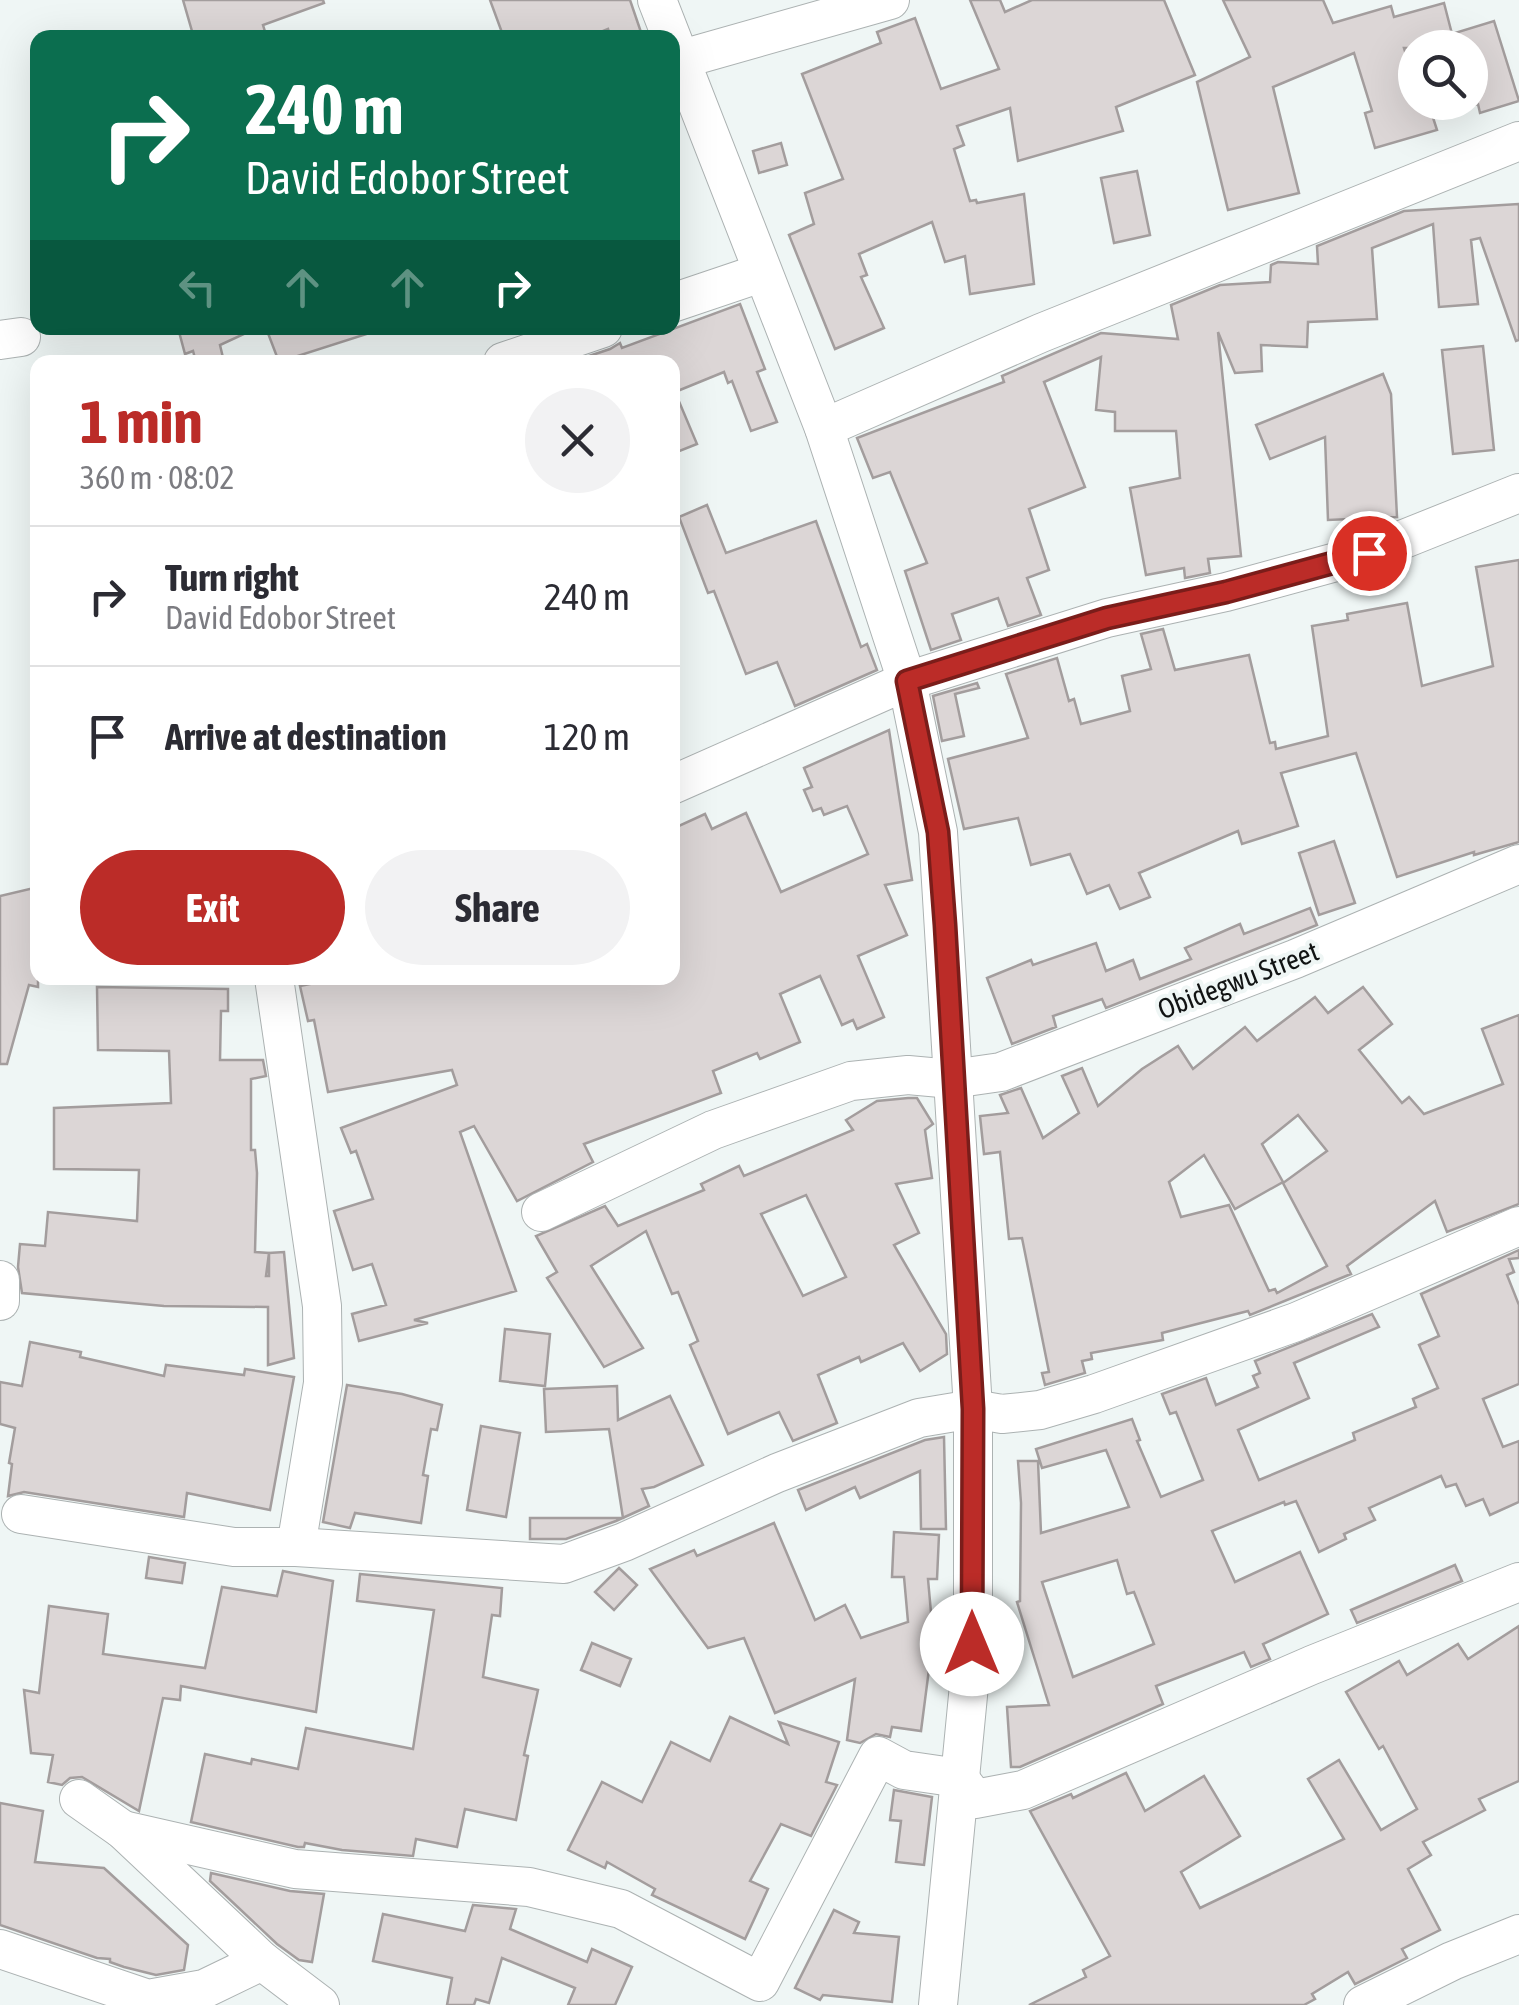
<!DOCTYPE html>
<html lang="en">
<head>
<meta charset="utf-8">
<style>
	:root { --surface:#fff; --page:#f2f2f3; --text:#2b2b33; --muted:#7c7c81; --line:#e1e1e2; --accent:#bb2c28 }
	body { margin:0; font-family:"Asap Condensed",sans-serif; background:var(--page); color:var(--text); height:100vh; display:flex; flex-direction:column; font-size:38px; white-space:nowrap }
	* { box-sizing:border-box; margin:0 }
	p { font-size:32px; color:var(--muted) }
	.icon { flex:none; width:55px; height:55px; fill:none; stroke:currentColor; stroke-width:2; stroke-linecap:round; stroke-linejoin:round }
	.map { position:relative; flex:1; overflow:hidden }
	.drawer { position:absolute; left:30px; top:355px; width:650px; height:630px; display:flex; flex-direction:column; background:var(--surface); border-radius:20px; box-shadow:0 10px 40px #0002 }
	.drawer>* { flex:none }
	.banner { position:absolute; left:30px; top:30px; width:650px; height:305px; border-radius:20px; box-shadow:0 10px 40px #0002; background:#0b6e4f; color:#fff; overflow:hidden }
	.tools { position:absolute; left:1398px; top:30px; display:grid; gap:20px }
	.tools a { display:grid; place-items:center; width:90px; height:90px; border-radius:50%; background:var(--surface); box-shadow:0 10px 40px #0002; font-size:50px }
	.pin { position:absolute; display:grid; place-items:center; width:85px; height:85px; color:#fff; margin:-42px; border:5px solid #fff; border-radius:50%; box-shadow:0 2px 10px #0007 }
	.me { position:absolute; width:110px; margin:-55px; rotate:0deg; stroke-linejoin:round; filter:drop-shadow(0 0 8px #0008) }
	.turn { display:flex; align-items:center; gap:35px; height:210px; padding:0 50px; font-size:45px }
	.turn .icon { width:130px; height:130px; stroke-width:2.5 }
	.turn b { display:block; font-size:70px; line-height:85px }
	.lanes { display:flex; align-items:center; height:95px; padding:0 50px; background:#0003; justify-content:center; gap:50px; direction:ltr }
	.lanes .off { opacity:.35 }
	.round { display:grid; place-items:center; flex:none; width:105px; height:105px; border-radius:52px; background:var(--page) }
	.head { display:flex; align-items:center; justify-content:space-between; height:170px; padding:0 50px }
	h1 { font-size:60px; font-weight:700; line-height:75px; color:var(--accent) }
	.cta { display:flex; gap:20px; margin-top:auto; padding:20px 50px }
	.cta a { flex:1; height:115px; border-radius:60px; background:var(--accent); color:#fff; font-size:40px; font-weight:700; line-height:115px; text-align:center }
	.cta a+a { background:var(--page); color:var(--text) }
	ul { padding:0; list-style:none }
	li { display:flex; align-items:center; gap:30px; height:140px; padding:0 50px; border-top:2px solid var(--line) }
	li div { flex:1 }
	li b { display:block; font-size:38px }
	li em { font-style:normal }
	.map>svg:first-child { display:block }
</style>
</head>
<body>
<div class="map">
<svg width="1519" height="2005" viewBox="0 0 1519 2005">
	<rect width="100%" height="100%" fill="#eff6f5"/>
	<g fill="#dcd6d6" stroke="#a39d9d" stroke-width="2.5" fill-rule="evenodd">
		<polygon points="183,0 323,0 324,3 263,25 267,38 194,38"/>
		<polygon points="490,0 630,0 643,38 611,38 608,29 586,38 504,38"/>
		<polygon points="970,0 1000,0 1005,12 1032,0 1164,0 1195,75 1116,107 1123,131 1018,161 1010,108 957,126 964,145 954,149 970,201 976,200 977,203 1024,194 1034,284 970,294 965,256 945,262 932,222 859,254 867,275 861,277 884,328 835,349 789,235 814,224 805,193 843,179 802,74 881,43 877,32 915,18 941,89 999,69"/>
		<polygon points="1223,0 1323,0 1333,23 1391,6 1394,17 1444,3 1452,34 1494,21 1519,101 1480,113 1478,104 1470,106 1470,48 1404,48 1415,84 1415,102 1428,102 1437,130 1375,148 1365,113 1372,111 1354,53 1273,87 1299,193 1228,210 1197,82 1250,57"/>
		<polygon points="781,143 787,165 759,173 753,151"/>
		<polygon points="1137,171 1150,235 1114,243 1101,178"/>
		<polygon points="1519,204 1519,340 1516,341 1480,238 1471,240 1478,304 1439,307 1433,224 1372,248 1377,319 1308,322 1307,347 1261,345 1262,371 1235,373 1218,332 1241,556 1208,559 1210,573 1185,578 1184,568 1146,575 1130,488 1180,478 1176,431 1115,431 1115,412 1096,410 1101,357 1044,382 1085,487 1029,509 1049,570 1027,578 1041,615 1008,626 998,598 952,614 961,640 931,650 905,571 927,563 890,472 873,478 857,438 1004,382 1002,376 1101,333 1178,339 1171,305 1220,285 1270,282 1271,265 1278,262 1318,264 1317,246 1404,211"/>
		<polygon points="740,304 765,369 757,372 777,422 751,431 732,381 728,383 724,372 675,392 697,444 672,454 672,362 571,362 610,349 620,343 622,348"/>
		<polygon points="178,328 257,328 220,345 224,362 196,362 193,351 185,354"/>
		<polygon points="266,328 375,328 376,331 279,362"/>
		<polygon points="1483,346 1494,450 1453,454 1442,350"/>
		<polygon points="1383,374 1391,394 1397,517 1328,520 1325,437 1270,459 1256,425"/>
		<polygon points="707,505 726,553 816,521 861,647 867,644 877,670 795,706 777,662 746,674 714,591 708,593 679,517"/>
		<polygon points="1519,560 1519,842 1474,855 1474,852 1397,877 1356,753 1281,773 1298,826 1242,844 1238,831 1139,873 1150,897 1120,909 1109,885 1087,894 1070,854 1031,865 1018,818 964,829 948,759 1028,738 1006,674 1057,658 1069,701 1074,699 1081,724 1130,711 1122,676 1151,669 1141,634 1163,629 1175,670 1249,655 1270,743 1275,742 1276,749 1328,736 1312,626 1348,620 1347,614 1407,603 1422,686 1493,666 1476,567"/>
		<polygon points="977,683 979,688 955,694 964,736 942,741 933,696"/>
		<polygon points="889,730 912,880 885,885 907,935 858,956 884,1017 857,1029 853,1020 842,1025 820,976 780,994 800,1042 760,1059 757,1053 713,1071 721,1093 584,1144 593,1162 517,1201 474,1126 460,1132 516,1291 414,1320 428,1323 359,1341 352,1314 386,1305 372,1264 353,1270 334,1211 373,1199 356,1151 351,1153 341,1128 457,1085 452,1070 328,1092 314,1020 308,1021 300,986 339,978 672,978 672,829 705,814 712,829 746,813 781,892 868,854 847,806 824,815 821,808 813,811 804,790 812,787 804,768"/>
		<polygon points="1334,841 1355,903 1319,915 1299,853"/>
		<polygon points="38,887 38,987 29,985 7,1064 0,1064 0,896"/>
		<polygon points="1310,908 1317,925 1106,1008 1102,999 1053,1016 1056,1027 1012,1044 987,978 1031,960 1033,965 1096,943 1106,971 1133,960 1140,979 1191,959 1185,948 1240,924 1244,934"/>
		<polygon points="97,987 228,989 228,1011 221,1011 220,1060 263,1060 266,1076 251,1079 251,1150 255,1150 257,1173 255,1252 269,1253 266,1276 269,1276 269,1253 284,1252 294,1358 268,1365 268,1307 164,1306 22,1293 18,1267 20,1244 45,1246 48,1212 137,1221 139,1170 54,1169 54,1108 171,1103 169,1051 98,1050"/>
		<path d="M1363,987L1392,1024L1359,1050L1402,1103L1409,1097L1424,1114L1503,1084L1482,1029L1519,1015V1204L1447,1232L1435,1201L1347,1266L1351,1274L1250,1315L1248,1311L1162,1333L1163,1340L1091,1353L1092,1359L1082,1361L1085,1373L1045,1385L1042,1373L1049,1372L1022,1238L1009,1239L1000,1152L984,1154L980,1116L1008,1113L1000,1095L1021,1088L1043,1138L1079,1113L1062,1076L1082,1068L1098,1106L1142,1069L1178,1046L1193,1069L1245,1027L1257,1041L1315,997L1328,1013ZM1298,1115L1327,1151L1283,1183L1327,1266L1277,1293L1275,1289L1269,1291L1229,1205L1181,1217L1169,1182L1204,1155L1235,1209L1283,1182L1262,1144Z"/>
		<path d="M908,1098H917L933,1124L925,1130L932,1178L896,1184L919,1233L894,1245L946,1334L947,1354L920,1371L903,1343L861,1362L859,1357L818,1375L837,1423L793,1441L779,1412L728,1434L690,1345L698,1341L678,1292L672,1294L646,1231L591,1266L643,1348L604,1367L547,1278L557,1272L536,1236L605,1206L618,1226L704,1190L701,1184L739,1166L744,1176L853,1130L846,1120L877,1101ZM806,1195L846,1277L803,1296L761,1214Z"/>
		<path d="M1519,1250V1258L1509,1259L1514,1272L1507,1275L1519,1305V1384L1483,1399L1503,1447L1519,1441V1502L1490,1515L1483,1499L1466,1506L1456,1484L1446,1487L1441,1476L1369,1508L1375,1520L1344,1534L1346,1539L1319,1552L1296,1501L1285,1505L1284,1502L1212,1531L1235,1582L1300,1552L1328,1614L1263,1644L1270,1659L1251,1667L1244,1652L1156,1686L1163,1704L1020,1767H1011L1007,1707L1049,1705L1017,1602L1020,1601L1021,1503L1018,1461H1038L1041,1533L1129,1507L1106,1450L1042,1468L1036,1449L1132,1419L1140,1440L1137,1441L1161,1497L1203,1480L1176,1412L1170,1414L1162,1394L1206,1378L1216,1405L1258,1387L1253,1376L1260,1373L1255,1361L1372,1314L1379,1327L1294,1363L1309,1398L1238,1430L1259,1480L1355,1440L1353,1433L1416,1407L1413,1399L1438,1388L1419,1345L1439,1336L1421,1294ZM1117,1560L1127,1594L1134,1592L1154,1644L1073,1677L1042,1582Z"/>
		<polygon points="505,1329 550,1334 545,1386 500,1381"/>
		<polygon points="30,1342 81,1352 80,1357 164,1376 166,1365 244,1375 245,1369 294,1377 270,1510 187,1493 184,1517 24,1492 8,1496 12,1464 9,1463 15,1428 0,1424 0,1382 22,1386"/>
		<polygon points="347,1385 402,1394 442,1405 437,1430 431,1429 423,1475 428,1476 421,1523 355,1513 350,1528 323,1522"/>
		<polygon points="617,1386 618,1420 670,1396 703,1465 654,1487 642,1489 649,1506 616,1521 566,1539 530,1539 530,1518 623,1518 609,1429 546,1432 544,1389"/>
		<polygon points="481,1426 520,1433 506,1517 467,1510"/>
		<polygon points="944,1437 946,1529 921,1529 920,1471 860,1498 855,1487 806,1510 798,1490 925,1440"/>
		<polygon points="774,1523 815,1620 845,1605 861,1638 908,1622 904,1577 892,1577 894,1532 939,1535 937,1579 928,1579 936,1668 929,1669 921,1731 892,1727 890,1737 876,1734 860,1743 847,1740 855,1679 775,1713 744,1638 708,1648 650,1569 694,1550 697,1556"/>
		<polygon points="149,1557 185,1563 182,1583 146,1578"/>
		<polygon points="1455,1565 1462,1581 1357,1623 1351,1610"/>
		<polygon points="619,1568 637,1585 614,1610 595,1592"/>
		<polygon points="283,1571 333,1581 316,1712 181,1686 180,1700 163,1698 139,1811 82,1777 70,1778 62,1785 48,1782 53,1755 31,1753 24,1690 39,1693 49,1606 108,1614 103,1654 205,1668 222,1587 277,1596"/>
		<polygon points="360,1574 502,1588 500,1616 492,1615 483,1677 538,1690 524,1755 528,1756 516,1820 465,1809 457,1847 416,1839 413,1856 342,1850 305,1843 304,1847 298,1847 191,1822 205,1754 251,1764 252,1759 298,1769 306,1728 413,1749 434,1610 357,1601"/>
		<polygon points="1519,1626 1519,1781 1479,1799 1485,1810 1423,1842 1431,1855 1408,1869 1440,1930 1402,1949 1407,1958 1355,1984 1348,1972 1312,1994 1315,1999 1304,2005 1029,2005 1086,1977 1083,1970 1110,1956 1030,1811 1071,1794 1073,1798 1126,1773 1145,1811 1204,1776 1240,1836 1181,1872 1200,1908 1344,1839 1308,1779 1339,1760 1381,1830 1417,1809 1383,1746 1379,1749 1346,1692 1399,1661 1407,1675 1458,1644 1468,1659"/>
		<polygon points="592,1643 631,1659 620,1686 581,1670"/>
		<polygon points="730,1717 788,1744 779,1722 839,1742 826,1782 837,1785 811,1836 781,1824 750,1881 768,1889 745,1939 652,1895 655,1889 607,1862 605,1868 568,1850 602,1782 642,1802 671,1742 710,1761"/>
		<polygon points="894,1790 932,1797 924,1865 896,1862 901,1821 890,1820"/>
		<polygon points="0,1803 43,1811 35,1862 104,1868 188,1945 184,1970 156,1975 124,1967 110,1962 110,1959 97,1958 0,1925"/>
		<polygon points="211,1873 290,1891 324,1894 312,1962 299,1960 277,1944 210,1881"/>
		<polygon points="473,1905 516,1909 510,1929 587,1962 592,1949 632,1967 615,2005 568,2005 575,1988 502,1958 489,2003 476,1999 474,2005 447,2005 452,1978 373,1961 383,1914 465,1931"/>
		<polygon points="834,1910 859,1922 854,1933 899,1937 892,2002 823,1995 820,2000 795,1988"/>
	</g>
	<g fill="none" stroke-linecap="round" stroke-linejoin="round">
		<defs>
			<g id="minor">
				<polyline points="657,0 824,428 907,681 938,832 973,1409 973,1644 938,2005"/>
				<polyline points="682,59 890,0"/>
				<polyline points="672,303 761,273"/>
				<polyline points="0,340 21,337"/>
				<polyline points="503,362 603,328"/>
				<polyline points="824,428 1041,333 1519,141"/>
				<polyline points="672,785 907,681 1107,618 1226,592 1369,553 1519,493"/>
				<polyline points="274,978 322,1306 323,1383 296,1547"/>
				<polyline points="541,1212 713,1130 851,1081 908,1075 952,1079 1001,1072 1295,959 1519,864"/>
				<polyline points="0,1280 0,1301"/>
				<polyline points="21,1514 234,1547 296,1547 564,1564 624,1542 777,1473 919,1418 973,1409 1002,1414 1040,1410 1094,1394 1296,1322 1519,1226"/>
				<polyline points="79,1799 123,1830 262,1961 320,2005"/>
				<polyline points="123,1830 295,1869 529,1887 621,1909 760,1982 878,1756 904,1770 959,1778 975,1799 1023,1790 1312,1665 1519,1582"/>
				<polyline points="0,1949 148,1999 204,1989 262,1961"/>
				<polyline points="1363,2005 1452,1961 1519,1934"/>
			</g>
		</defs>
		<use href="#minor" stroke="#acb2b2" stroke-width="40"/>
		<use href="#minor" stroke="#fff" stroke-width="38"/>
	</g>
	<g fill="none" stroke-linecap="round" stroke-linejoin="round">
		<defs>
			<polyline id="route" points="972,1644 973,1409 945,925 938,832 907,681 1107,618 1226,592 1369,553"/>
		</defs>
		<use href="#route" stroke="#7a1d1a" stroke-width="25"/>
		<use href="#route" stroke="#bb2c28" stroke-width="18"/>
	</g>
	<g text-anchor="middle" stroke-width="8" stroke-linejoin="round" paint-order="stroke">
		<g font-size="28" fill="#111313" stroke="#eff6f5">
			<text transform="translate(1238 980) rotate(-21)" y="10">Obidegwu Street</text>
		</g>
	</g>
</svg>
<div class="tools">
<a><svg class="icon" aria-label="search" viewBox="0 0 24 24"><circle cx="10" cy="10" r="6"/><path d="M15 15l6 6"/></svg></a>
</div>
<div class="pin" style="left:1369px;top:553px;background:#d93025"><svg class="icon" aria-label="arrive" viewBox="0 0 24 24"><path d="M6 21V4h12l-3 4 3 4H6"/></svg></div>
<svg class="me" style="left:972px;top:1644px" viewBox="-20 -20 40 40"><circle r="19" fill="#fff"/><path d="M0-13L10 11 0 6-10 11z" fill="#bb2c28"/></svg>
<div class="banner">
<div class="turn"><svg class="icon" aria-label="right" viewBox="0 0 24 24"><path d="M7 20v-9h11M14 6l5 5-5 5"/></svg><div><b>240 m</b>David Edobor Street</div></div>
<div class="lanes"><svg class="icon off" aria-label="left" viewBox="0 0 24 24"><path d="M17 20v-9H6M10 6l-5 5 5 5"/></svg><svg class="icon off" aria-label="ahead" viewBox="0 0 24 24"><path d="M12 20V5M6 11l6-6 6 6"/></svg><svg class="icon off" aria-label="ahead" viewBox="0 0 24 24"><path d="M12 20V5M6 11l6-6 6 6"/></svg><svg class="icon" aria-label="right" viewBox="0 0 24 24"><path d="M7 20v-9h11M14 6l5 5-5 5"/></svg></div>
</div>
<section class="drawer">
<div class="head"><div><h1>1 min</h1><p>360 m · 08:02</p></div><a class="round"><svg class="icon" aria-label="close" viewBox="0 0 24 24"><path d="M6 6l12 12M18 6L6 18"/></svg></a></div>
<ul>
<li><svg class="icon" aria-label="right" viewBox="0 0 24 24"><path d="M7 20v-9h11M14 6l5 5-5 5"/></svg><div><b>Turn right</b><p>David Edobor Street</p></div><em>240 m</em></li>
<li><svg class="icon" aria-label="arrive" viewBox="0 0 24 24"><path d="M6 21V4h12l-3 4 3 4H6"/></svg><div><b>Arrive at destination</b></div><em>120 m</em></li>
</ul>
<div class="cta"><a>Exit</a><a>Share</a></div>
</section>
</div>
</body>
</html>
